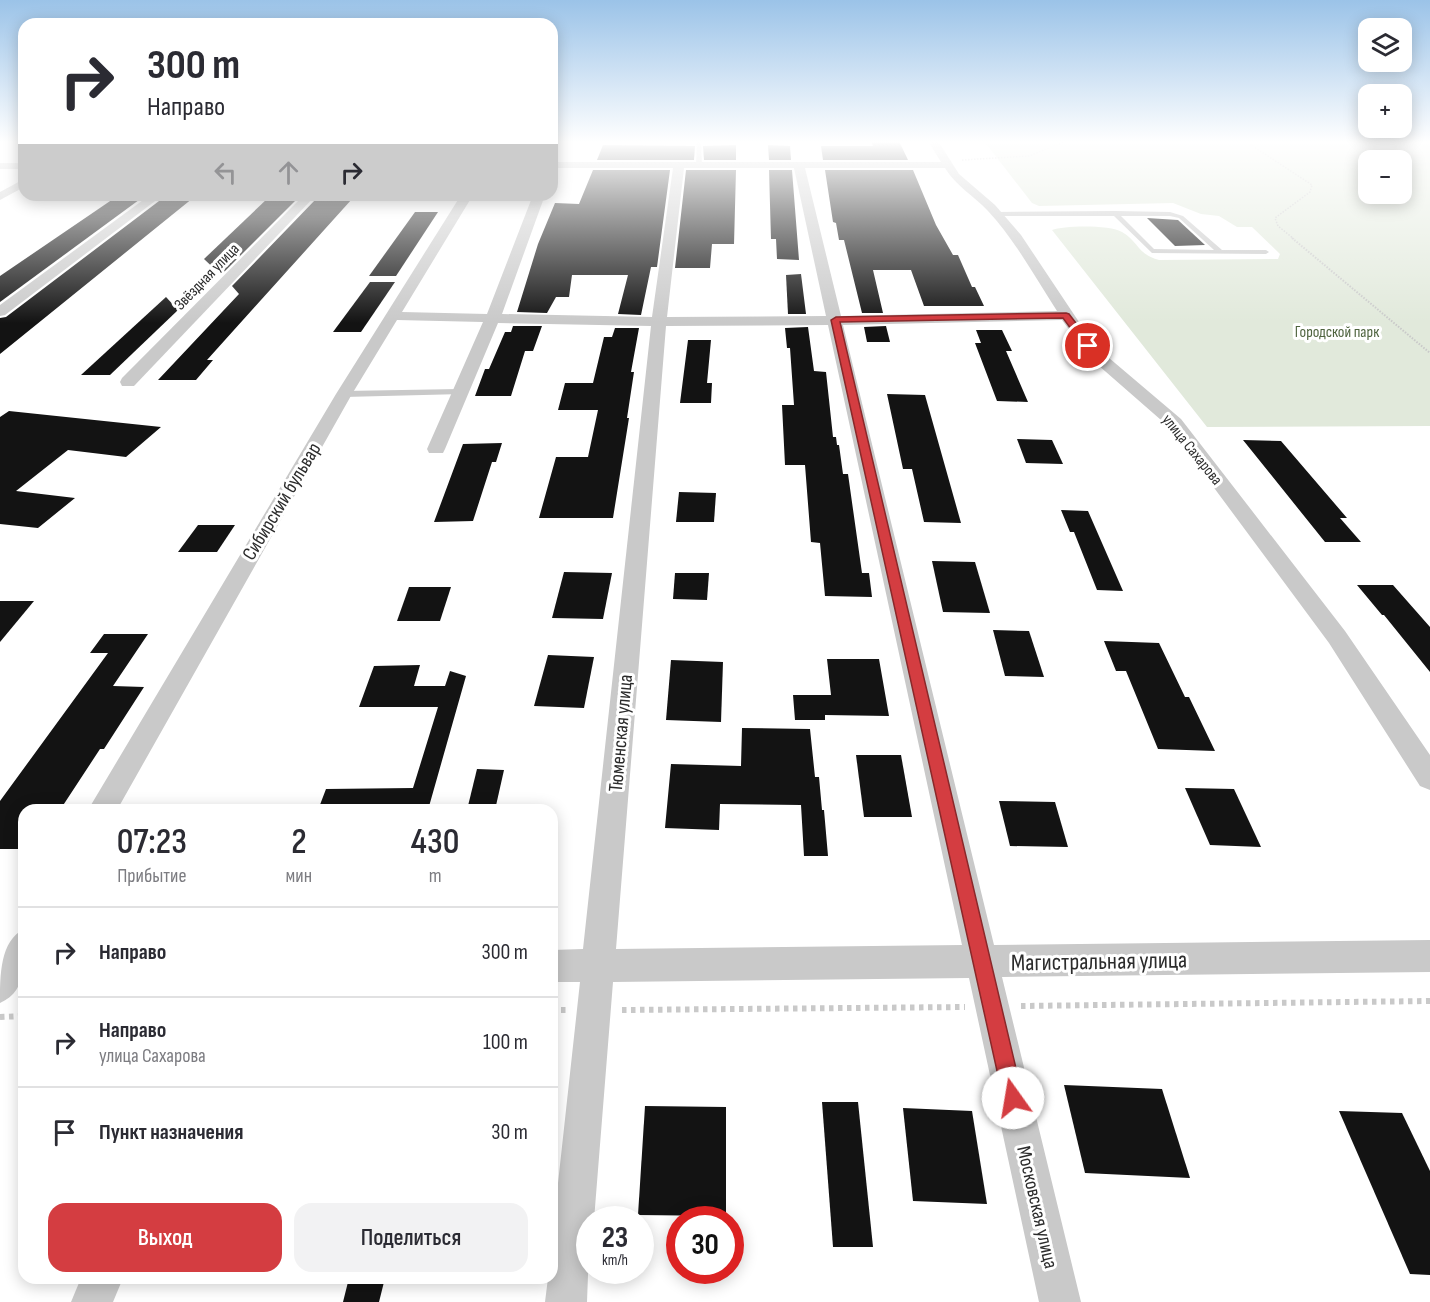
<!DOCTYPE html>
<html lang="ru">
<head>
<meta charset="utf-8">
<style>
	:root { --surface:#fff; --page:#f2f2f3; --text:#2b2b33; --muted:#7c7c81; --line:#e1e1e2; --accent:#d43d41 }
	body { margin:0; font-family:"Sofia Sans Condensed",sans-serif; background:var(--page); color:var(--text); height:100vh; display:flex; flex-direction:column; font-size:22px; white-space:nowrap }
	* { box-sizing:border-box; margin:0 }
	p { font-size:20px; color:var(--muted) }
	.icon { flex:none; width:33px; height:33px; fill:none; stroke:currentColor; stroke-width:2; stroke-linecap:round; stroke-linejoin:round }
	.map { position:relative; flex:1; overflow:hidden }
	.details { position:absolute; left:18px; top:804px; width:540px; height:480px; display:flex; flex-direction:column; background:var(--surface); border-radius:18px; box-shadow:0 3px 15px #0003 }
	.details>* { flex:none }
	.banner { position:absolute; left:18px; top:18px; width:540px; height:183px; border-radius:18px; box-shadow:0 3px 15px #0003; background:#fff; color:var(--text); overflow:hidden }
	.controls { position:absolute; left:1358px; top:18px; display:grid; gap:12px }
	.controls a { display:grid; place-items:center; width:54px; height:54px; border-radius:12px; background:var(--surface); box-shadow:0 3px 15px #0003; font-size:30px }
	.speed { position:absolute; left:576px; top:1206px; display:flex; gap:12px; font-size:30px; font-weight:700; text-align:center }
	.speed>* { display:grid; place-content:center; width:78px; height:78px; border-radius:50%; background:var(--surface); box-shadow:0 3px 15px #0003; line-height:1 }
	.speed small { font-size:15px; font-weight:400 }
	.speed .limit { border:9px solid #d22; background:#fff; color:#111 }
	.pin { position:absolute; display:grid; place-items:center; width:51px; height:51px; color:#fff; margin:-26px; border:3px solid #fff; border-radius:50%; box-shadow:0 2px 6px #0007 }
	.me { position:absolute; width:66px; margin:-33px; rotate:347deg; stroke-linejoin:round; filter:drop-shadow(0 0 4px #0008) }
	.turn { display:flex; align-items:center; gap:21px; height:126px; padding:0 30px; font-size:27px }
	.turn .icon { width:78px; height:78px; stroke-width:2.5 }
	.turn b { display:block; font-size:42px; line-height:51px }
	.lanes { display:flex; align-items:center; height:57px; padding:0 30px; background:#0003; justify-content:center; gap:30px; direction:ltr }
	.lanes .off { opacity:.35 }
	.eta { display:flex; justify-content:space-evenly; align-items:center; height:102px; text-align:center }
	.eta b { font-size:36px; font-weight:600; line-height:42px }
	.button { display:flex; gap:12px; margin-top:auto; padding:12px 30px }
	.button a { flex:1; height:69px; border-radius:18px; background:var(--accent); color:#fff; font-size:24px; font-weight:600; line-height:69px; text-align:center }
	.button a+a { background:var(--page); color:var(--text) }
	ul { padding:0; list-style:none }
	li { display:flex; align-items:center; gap:18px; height:90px; padding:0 30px; border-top:2px solid var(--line) }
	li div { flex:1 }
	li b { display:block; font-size:22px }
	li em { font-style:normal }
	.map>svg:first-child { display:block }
</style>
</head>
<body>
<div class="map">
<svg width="1430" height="1302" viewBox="0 0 1430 1302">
	<rect width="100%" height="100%" fill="#fff"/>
	<path fill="#e1e9db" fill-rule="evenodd" d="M984,141H1430V426L1207,427L1052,230C1065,225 1111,225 1122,232C1139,242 1137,254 1159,260L1278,259L1280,254L1252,227H1237L1219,216L1201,214L1173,203L1039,206L1032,203ZM1368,160H1401V194H1368Z"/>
	<g fill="#131313">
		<polygon points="871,141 899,141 908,160 823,160 821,146 873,146"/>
		<polygon points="603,145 695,146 694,160 597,160"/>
		<polygon points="736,145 736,160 704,160 703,146"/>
		<polygon points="768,145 790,146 791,160 769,160"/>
		<polygon points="593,170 670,170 657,267 651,267 641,315 618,314 628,275 572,275 569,297 556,297 547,313 517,312 538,244 555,203 579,204"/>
		<polygon points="686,170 736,170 734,244 712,244 710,268 675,268"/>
		<polygon points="769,170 792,170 799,260 777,259 776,239 771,239"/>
		<polygon points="825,170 913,170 936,225 953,255 958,255 972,287 975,287 984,306 924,306 911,270 873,270 883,313 862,313 844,240 839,240 836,223 833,222"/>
		<polygon points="116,197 143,197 0,302 0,276"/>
		<polygon points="163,198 193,198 0,354 0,318 6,317"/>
		<polygon points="268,198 297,199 221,275 204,259"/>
		<polygon points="316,199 352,199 207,360 213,360 196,380 158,380 239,294 232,286"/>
		<polygon points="415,212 438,212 396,276 369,276"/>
		<polygon points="1147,218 1178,220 1205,245 1175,246"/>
		<polygon points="801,274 806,314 788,314 786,275"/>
		<polygon points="370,282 395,282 361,332 333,332"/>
		<polygon points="166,297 178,310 110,375 81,375"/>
		<polygon points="513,326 542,326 533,351 525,351 511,396 475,396 485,369 489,369 505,332 511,332"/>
		<polygon points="886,326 890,342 867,342 864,327"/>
		<polygon points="808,327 814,371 826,372 833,437 836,437 837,445 839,445 843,474 848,474 862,573 869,573 872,597 825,596 820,543 811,542 805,465 785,465 782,405 794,405 790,348 787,348 785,328"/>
		<polygon points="615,328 639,328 631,372 634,372 627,418 629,418 613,518 539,518 556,457 588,457 598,410 558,410 565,383 593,383 604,337 612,337"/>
		<polygon points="976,330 1002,330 1012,351 1006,351 1028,402 997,401 975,343 981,343"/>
		<polygon points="688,340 711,340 707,383 712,383 711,403 680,403"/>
		<polygon points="887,394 925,395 961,523 924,522 912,469 903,469"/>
		<polygon points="9,411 161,427 126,457 68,450 16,491 75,498 38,528 0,524 0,417"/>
		<polygon points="1017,439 1052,440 1063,464 1026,463"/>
		<polygon points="1243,440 1281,441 1347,518 1340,518 1361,542 1325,542"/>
		<polygon points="502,443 496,462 492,462 473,521 434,522 463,444"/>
		<polygon points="679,492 716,493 714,522 676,522"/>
		<polygon points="1061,510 1088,511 1123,591 1097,590 1074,532 1070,532"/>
		<polygon points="198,525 235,525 217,552 178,552"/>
		<polygon points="932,561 975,562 990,613 943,612"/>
		<polygon points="564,572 612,573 603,619 552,618"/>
		<polygon points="675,573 709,573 707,600 673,599"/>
		<polygon points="1357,585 1393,585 1430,627 1430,672 1384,615 1382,615"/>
		<polygon points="409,587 451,587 440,621 397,621"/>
		<polygon points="0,601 34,601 0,642"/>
		<polygon points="993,630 1029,631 1044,677 1005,676"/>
		<polygon points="104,634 148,634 113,686 144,687 104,749 100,749 60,810 24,810 24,849 0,849 0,801 108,653 90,653"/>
		<polygon points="1104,641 1159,643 1185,697 1189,697 1215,751 1158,749 1126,671 1116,671"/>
		<polygon points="548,655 594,657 584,708 534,706"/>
		<polygon points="827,659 879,659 889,716 825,715 825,720 795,720 793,695 831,695"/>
		<polygon points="671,660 723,662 721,722 666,720"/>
		<polygon points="420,665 414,686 445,686 450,671 466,676 428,810 318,810 326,789 413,788 438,707 359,707 374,666"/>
		<polygon points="742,728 810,729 815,777 819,777 822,810 824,810 828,856 804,856 801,805 720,804 719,830 665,828 671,764 741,766"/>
		<polygon points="856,755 901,755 912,817 864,817"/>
		<polygon points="477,769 504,770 495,810 467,810"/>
		<polygon points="1185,788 1234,789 1261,847 1210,845"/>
		<polygon points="999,801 1055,802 1068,847 1010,846"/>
		<polygon points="1064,1085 1162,1089 1190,1178 1085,1173"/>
		<polygon points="822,1102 858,1102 873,1247 833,1247"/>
		<polygon points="645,1106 726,1107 726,1216 638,1215"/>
		<polygon points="903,1108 972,1111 987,1204 913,1201"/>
		<polygon points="1339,1111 1402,1113 1430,1171 1430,1275 1410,1274"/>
		<polygon points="349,1278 385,1278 379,1302 343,1302"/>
	</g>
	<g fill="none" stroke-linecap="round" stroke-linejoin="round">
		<g stroke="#c9c9c9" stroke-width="1.5" stroke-dasharray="1.5 1.5" stroke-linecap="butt">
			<polyline points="1245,141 1312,185 1310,192 1275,218 1278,226 1294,239"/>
			<polyline points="962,160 1029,156 1066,141"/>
		</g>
		<polyline stroke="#c9c9c9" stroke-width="2" stroke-dasharray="1.5 1.5" stroke-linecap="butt" points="1292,238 1430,353"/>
		<g stroke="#c9c9c9" stroke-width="6" stroke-dasharray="4.5 4.5" stroke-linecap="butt">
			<polyline points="1021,1006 1430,1001"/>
			<polyline points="552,1010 566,1010"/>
			<polyline points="622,1010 965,1007"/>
			<polyline points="0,1017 24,1016"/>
		</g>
		<g fill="#c9c9c9" fill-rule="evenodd">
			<polygon points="616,141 781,141 701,142 702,165 699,167 696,165 697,142 618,142"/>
			<path d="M1115,211L1170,212L1183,216L1222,250H1266L1269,252L1266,254L1152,253L1114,216H998L995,214L998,212ZM1121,216H1170L1179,218L1214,250L1154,249Z"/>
			<polygon points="460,389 463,390 463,394 344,397 340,394 344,391"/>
		</g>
		<g fill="#c9c9c9" fill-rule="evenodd">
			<path d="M928,141H938L959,174L995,205L1021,235L1087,334L1102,352L1181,419L1345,631L1430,755V790L1420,786L1329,643L1169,427L1090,358L1062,320L843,325L994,945L1430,940V972L1002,977L1081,1302H1039L969,978L613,982L594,1220H590L587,1302H545L548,1278H552V1238L580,982H552V950L583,949L651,326L498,323L445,449L443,453H429L427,449L483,322L397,320L352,394L117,810H88L336,394L461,195H473L402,312L487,314L533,195H545L502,314L652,317L673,168H552V162H941ZM684,168H794L826,316L667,317ZM805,168H945C956,186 974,196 988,211C1015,240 1035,277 1057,311L841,316ZM828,325L962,945L616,949L666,326Z"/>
			<rect x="0" y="163" width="24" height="6"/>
			<polygon points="24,179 24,187 0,200 0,192"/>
			<polygon points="150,195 163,195 5,315 0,316 0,305"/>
			<polygon points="304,195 316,195 134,386 122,386 120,382 122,378"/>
			<path d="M24,929C24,956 30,990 0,1003C0,975 0,941 24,929Z"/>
			<polygon points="81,1278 123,1278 113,1302 71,1302"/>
		</g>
	</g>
	<linearGradient id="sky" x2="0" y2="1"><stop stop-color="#9bc3e8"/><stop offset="0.44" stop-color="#fff"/><stop offset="1" stop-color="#fff" stop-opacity="0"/></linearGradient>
	<rect width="1430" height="323" fill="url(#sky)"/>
	<polygon fill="#d43d41" stroke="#8a282a" stroke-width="1.5" points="1066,313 1069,314 1092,344 1092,348 1085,348 1063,318 840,322 1023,1098 1020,1105 1013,1108 1006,1105 1003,1098 831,320 836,317"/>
	<g text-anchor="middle" stroke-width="6" stroke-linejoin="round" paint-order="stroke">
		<g font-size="16" fill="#2c2c2c" stroke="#fff">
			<text transform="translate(206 276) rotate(-46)" y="6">Звёздная улица</text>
			<text transform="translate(1193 449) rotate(51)" y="6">улица Сахарова</text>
		</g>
		<g font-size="16" fill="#4e633e" stroke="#fff">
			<text x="1337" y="337">Городской парк</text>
		</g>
		<g font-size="20" fill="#2c2c2c" stroke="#fff">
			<text transform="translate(281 501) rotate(-59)" y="7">Сибирский бульвар</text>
			<text transform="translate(620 733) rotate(-85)" y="7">Тюменская улица</text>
			<text transform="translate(1038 1207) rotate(77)" y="7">Московская улица</text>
		</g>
		<g font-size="24" fill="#2c2c2c" stroke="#fff">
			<text transform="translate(1099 961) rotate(-1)" y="8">Магистральная улица</text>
		</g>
	</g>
</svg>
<div class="controls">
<a><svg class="icon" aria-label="layers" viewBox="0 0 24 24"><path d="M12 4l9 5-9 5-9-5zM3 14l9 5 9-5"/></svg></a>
<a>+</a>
<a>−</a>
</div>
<div class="speed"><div>23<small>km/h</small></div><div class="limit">30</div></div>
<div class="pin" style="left:1088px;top:346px;background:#d93025"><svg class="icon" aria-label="arrive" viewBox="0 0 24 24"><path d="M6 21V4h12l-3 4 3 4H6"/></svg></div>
<svg class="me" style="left:1013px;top:1098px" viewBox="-20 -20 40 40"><circle r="19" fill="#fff"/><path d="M0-13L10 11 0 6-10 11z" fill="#d43d41"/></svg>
<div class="banner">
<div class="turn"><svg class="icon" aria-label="right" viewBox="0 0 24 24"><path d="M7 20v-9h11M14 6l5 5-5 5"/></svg><div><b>300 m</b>Направо</div></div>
<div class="lanes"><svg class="icon off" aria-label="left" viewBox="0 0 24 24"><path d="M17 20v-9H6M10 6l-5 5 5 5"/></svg><svg class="icon off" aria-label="ahead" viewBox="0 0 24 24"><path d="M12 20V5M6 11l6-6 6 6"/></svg><svg class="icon" aria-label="right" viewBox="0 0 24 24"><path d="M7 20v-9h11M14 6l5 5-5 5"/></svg></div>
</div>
<section class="details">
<div class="eta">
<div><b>07:23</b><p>Прибытие</p></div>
<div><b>2</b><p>мин</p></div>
<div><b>430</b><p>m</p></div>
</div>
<ul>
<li><svg class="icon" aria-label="right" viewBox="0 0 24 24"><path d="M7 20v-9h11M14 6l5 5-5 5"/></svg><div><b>Направо</b></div><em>300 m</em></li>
<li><svg class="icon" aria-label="right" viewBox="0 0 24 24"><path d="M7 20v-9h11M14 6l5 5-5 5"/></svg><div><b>Направо</b><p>улица Сахарова</p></div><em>100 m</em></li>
<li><svg class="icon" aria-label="arrive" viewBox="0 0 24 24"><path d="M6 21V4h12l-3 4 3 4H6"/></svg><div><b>Пункт назначения</b></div><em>30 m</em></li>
</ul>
<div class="button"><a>Выход</a><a>Поделиться</a></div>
</section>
</div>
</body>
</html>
